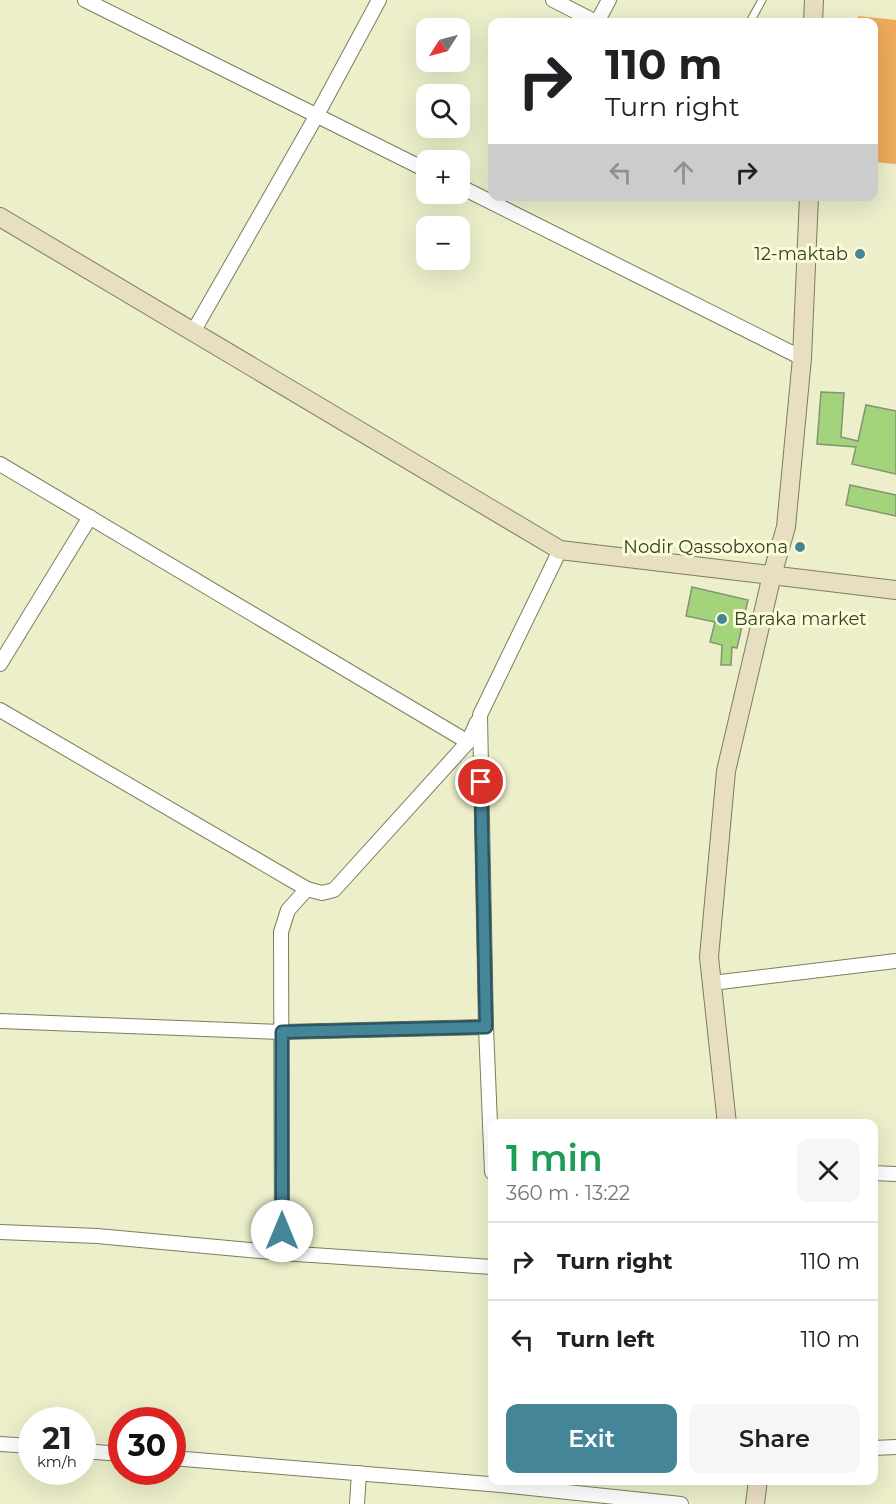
<!DOCTYPE html>
<html lang="en">
<head>
<meta charset="utf-8">
<style>
	:root { --surface:#fff; --page:#f6f6f6; --text:#202124; --muted:#757577; --line:#e0e0e0; --accent:#448697 }
	body { margin:0; font-family:Montserrat,sans-serif; background:var(--page); color:var(--text); height:100vh; display:flex; flex-direction:column; font-size:22px; white-space:nowrap }
	* { box-sizing:border-box; margin:0 }
	p { font-size:20px; color:var(--muted) }
	.icon { flex:none; width:33px; height:33px; fill:none; stroke:currentColor; stroke-width:2; stroke-linecap:round; stroke-linejoin:round }
	.map { position:relative; flex:1; overflow:hidden }
	.sheet { position:absolute; left:488px; top:1119px; width:390px; height:366px; display:flex; flex-direction:column; background:var(--surface); border-radius:12px; box-shadow:0 6px 24px #0002 }
	.sheet>* { flex:none }
	.banner { position:absolute; left:488px; top:18px; width:390px; height:183px; border-radius:12px; box-shadow:0 6px 24px #0002; background:#fff; color:var(--text); overflow:hidden }
	.needle { width:39px; rotate:234deg }
	.tools { position:absolute; left:416px; top:18px; display:grid; gap:12px }
	.tools a { display:grid; place-items:center; width:54px; height:54px; border-radius:12px; background:var(--surface); box-shadow:0 6px 24px #0002; font-size:30px }
	.speed { position:absolute; left:18px; top:1407px; display:flex; gap:12px; font-size:30px; font-weight:700; text-align:center }
	.speed>* { display:grid; place-content:center; width:78px; height:78px; border-radius:50%; background:var(--surface); box-shadow:0 6px 24px #0002; line-height:1 }
	.speed small { font-size:15px; font-weight:400 }
	.speed .limit { border:9px solid #d22; background:#fff; color:#111 }
	.pin { position:absolute; display:grid; place-items:center; width:51px; height:51px; color:#fff; margin:-26px; border:3px solid #fff; border-radius:50%; box-shadow:0 2px 6px #0007 }
	.me { position:absolute; width:66px; margin:-33px; rotate:0deg; stroke-linejoin:round; filter:drop-shadow(0 0 4px #0008) }
	.turn { display:flex; align-items:center; gap:21px; height:126px; padding:0 18px; font-size:27px }
	.turn .icon { width:78px; height:78px; stroke-width:2.5 }
	.turn b { display:block; font-size:42px; line-height:51px }
	.lanes { display:flex; align-items:center; height:57px; padding:0 18px; background:#0003; justify-content:center; gap:30px; direction:ltr }
	.lanes .off { opacity:.35 }
	.round { display:grid; place-items:center; flex:none; width:63px; height:63px; border-radius:12px; background:var(--page) }
	.headline { display:flex; align-items:center; justify-content:space-between; height:102px; padding:0 18px }
	h1 { font-size:36px; font-weight:600; line-height:45px; color:#1e9e55 }
	.button { display:flex; gap:12px; margin-top:auto; padding:12px 18px }
	.button a { flex:1; height:69px; border-radius:12px; background:var(--accent); color:#fff; font-size:24px; font-weight:600; line-height:69px; text-align:center }
	.button a+a { background:var(--page); color:var(--text) }
	ul { padding:0; list-style:none }
	li { display:flex; align-items:center; gap:18px; height:78px; padding:0 18px; border-top:2px solid var(--line) }
	li div { flex:1 }
	li b { display:block; font-size:22px }
	li em { font-style:normal }
	.map>svg:first-child { display:block }
</style>
</head>
<body>
<div class="map">
<svg width="896" height="1504" viewBox="0 0 896 1504">
	<rect width="100%" height="100%" fill="#ecefca"/>
	<polygon fill="#eeab5c" points="858,16 896,20 896,164 873,162 873,22 857,22"/>
	<g fill="#a3d47b" stroke="#829475" stroke-width="1.5">
		<polygon points="821,392 844,393 841,437 858,441 866,405 896,411 896,474 852,464 856,447 817,444"/>
		<polygon points="850,485 896,495 896,516 846,505"/>
		<polygon points="692,587 748,600 737,648 732,647 731,665 721,665 722,645 710,642 715,622 686,616"/>
	</g>
	<g fill="none" stroke-linecap="round" stroke-linejoin="round">
		<defs>
			<polyline id="lane" points="751,20 762,0"/>
			<g id="street">
				<polyline points="85,0 426,170"/>
				<polyline points="553,0 596,22"/>
				<polyline points="597,22 609,0"/>
				<polyline points="459,186 802,358"/>
				<polyline points="193,332 317,115 379,0"/>
				<polyline points="0,464 468,742 477,722"/>
				<polyline points="0,664 90,517"/>
				<polyline points="0,710 307,889 288,910 281,932 282,1253"/>
				<polyline points="307,889 322,893 334,890 468,742"/>
				<polyline points="712,983 896,961"/>
				<polyline points="0,1021 282,1032 486,1027"/>
				<polyline points="492,1172 486,1027 480,715 560,550"/>
				<polyline points="873,1173 896,1174"/>
				<polyline points="0,1232 97,1236 282,1253 492,1267"/>
				<polyline points="0,1444 32,1446"/>
				<polyline points="873,1448 896,1447"/>
				<polyline points="82,1451 122,1454"/>
				<polyline points="172,1458 501,1485 681,1504"/>
				<polyline points="357,1504 359,1473"/>
			</g>
			<g id="secondary">
				<polyline points="813,22 814,0"/>
				<polyline points="0,217 560,550 896,590"/>
				<polyline points="727,1124 709,957 726,771 772,575 786,527 802,358 809,196"/>
				<polyline points="755,1504 758,1480"/>
			</g>
		</defs>
		<use href="#lane" stroke="#7b7d5c" stroke-width="9"/>
		<use href="#street" stroke="#7b7d5c" stroke-width="16"/>
		<use href="#secondary" stroke="#7b7d5c" stroke-width="20"/>
		<use href="#lane" stroke="#fff" stroke-width="7"/>
		<use href="#street" stroke="#fff" stroke-width="14"/>
		<use href="#secondary" stroke="#e8dec2" stroke-width="18"/>
	</g>
	<g fill="none" stroke-linecap="round" stroke-linejoin="round">
		<defs>
			<polyline id="route" points="282,1231 282,1032 486,1027 481,782"/>
		</defs>
		<use href="#route" stroke="#2c5762" stroke-width="15"/>
		<use href="#route" stroke="#448697" stroke-width="10"/>
	</g>
	<g fill="#448697" stroke="#fafdd7" stroke-width="2">
		<circle cx="860" cy="254" r="6"/>
		<circle cx="800" cy="547" r="6"/>
		<circle cx="722" cy="619" r="6"/>
	</g>
	<g text-anchor="middle" stroke-width="6" stroke-linejoin="round" paint-order="stroke">
		<g font-size="18" fill="#3b3c2d" stroke="#fafdd7" text-anchor="end">
			<text x="848" y="260">12-maktab</text>
			<text x="788" y="553">Nodir Qassobxona</text>
			<text x="734" y="625" text-anchor="start">Baraka market</text>
		</g>
	</g>
</svg>
<div class="tools">
<a><svg class="needle" viewBox="-14 -14 28 28"><path d="M0-13l5 13h-10z" fill="#e53935"/><path d="M0 13l5-13h-10z" fill="#757577"/></svg></a>
<a><svg class="icon" aria-label="search" viewBox="0 0 24 24"><circle cx="10" cy="10" r="6"/><path d="M15 15l6 6"/></svg></a>
<a>+</a>
<a>−</a>
</div>
<div class="speed"><div>21<small>km/h</small></div><div class="limit">30</div></div>
<div class="pin" style="left:481px;top:782px;background:#d93025"><svg class="icon" aria-label="arrive" viewBox="0 0 24 24"><path d="M6 21V4h12l-3 4 3 4H6"/></svg></div>
<svg class="me" style="left:282px;top:1231px" viewBox="-20 -20 40 40"><circle r="19" fill="#fff"/><path d="M0-13L10 11 0 6-10 11z" fill="#448697"/></svg>
<div class="banner">
<div class="turn"><svg class="icon" aria-label="right" viewBox="0 0 24 24"><path d="M7 20v-9h11M14 6l5 5-5 5"/></svg><div><b>110 m</b>Turn right</div></div>
<div class="lanes"><svg class="icon off" aria-label="left" viewBox="0 0 24 24"><path d="M17 20v-9H6M10 6l-5 5 5 5"/></svg><svg class="icon off" aria-label="ahead" viewBox="0 0 24 24"><path d="M12 20V5M6 11l6-6 6 6"/></svg><svg class="icon" aria-label="right" viewBox="0 0 24 24"><path d="M7 20v-9h11M14 6l5 5-5 5"/></svg></div>
</div>
<section class="sheet">
<div class="headline"><div><h1>1 min</h1><p>360 m · 13:22</p></div><a class="round"><svg class="icon" aria-label="close" viewBox="0 0 24 24"><path d="M6 6l12 12M18 6L6 18"/></svg></a></div>
<ul>
<li><svg class="icon" aria-label="right" viewBox="0 0 24 24"><path d="M7 20v-9h11M14 6l5 5-5 5"/></svg><div><b>Turn right</b></div><em>110 m</em></li>
<li><svg class="icon" aria-label="left" viewBox="0 0 24 24"><path d="M17 20v-9H6M10 6l-5 5 5 5"/></svg><div><b>Turn left</b></div><em>110 m</em></li>
</ul>
<div class="button"><a>Exit</a><a>Share</a></div>
</section>
</div>
</body>
</html>
